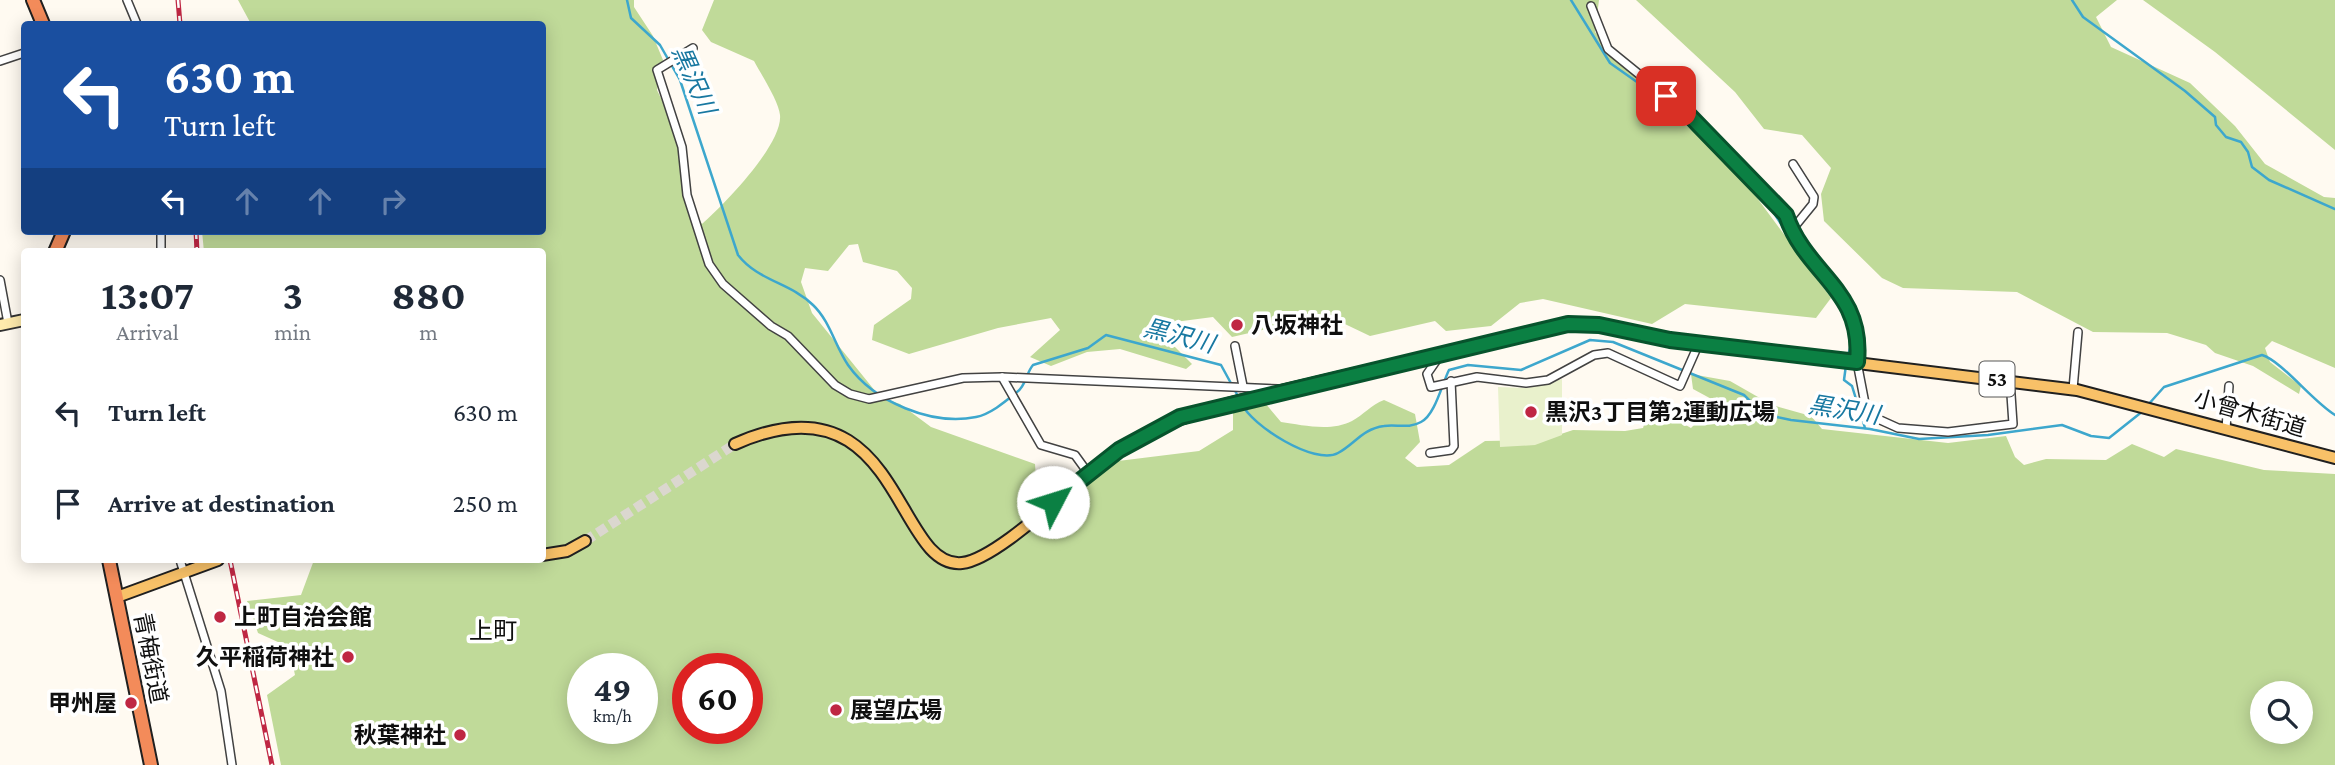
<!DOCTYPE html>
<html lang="en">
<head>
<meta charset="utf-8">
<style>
	:root { --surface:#fff; --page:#f2f2f3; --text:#1f2937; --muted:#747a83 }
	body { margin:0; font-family:"Crimson Pro","Noto Sans JP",serif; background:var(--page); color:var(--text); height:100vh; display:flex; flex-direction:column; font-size:26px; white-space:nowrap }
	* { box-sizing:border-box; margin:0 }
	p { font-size:23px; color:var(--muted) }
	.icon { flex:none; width:38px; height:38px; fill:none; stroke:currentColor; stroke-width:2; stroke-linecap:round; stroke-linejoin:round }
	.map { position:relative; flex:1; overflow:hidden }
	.side { position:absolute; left:21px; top:248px; width:525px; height:315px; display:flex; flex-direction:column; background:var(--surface); border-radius:7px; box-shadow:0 4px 18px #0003 }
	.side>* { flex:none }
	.hud { position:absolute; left:21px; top:21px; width:525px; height:214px; border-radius:7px; box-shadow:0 4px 18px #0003; background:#1a4fa0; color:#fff; overflow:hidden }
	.tools { position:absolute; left:2250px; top:681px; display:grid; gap:14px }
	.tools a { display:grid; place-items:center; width:63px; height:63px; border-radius:50%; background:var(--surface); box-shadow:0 4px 18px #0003; font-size:35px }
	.speed { position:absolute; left:567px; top:653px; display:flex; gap:14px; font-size:35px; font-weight:700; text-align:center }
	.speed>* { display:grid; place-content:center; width:91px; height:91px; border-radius:50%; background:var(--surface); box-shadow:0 4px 18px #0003; line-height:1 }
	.speed small { font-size:18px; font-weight:400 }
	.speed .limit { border:10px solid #d22; background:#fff; color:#111 }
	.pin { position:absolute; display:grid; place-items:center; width:60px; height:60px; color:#fff; margin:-30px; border-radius:14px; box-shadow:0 4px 10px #0006 }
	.me { position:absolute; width:77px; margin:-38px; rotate:50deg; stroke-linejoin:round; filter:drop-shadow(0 0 5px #0008) }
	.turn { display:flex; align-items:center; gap:24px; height:147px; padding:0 28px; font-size:32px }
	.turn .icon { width:91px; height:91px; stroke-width:2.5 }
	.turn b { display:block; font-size:49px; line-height:60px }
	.lanes { display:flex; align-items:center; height:66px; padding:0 28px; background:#0003; justify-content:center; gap:35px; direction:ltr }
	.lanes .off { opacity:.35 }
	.eta { display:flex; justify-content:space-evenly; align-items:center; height:119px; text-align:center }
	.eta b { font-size:42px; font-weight:700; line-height:49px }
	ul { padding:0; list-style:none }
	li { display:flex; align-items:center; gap:21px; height:91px; padding:0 28px }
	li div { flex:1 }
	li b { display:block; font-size:26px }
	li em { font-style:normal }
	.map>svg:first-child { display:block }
</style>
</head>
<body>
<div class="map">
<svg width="2335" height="765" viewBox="0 0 2335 765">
	<rect width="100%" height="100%" fill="#fffaf1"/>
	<g fill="#c0da99" fill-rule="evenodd">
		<path d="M238,0H634V7L653,36L663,60L657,90L686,151L683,195L702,224C723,206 783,144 780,115C779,102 761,74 754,61L711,42L702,30L714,0H1599L1595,32L1671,113L1732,164L1831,298L1816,318L1685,304L1652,324L1543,299L1520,303L1491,326L1446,331L1435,321L1370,336L1326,315L1232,337L1213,317L1167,323L1172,344L1192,364L1186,369L1120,349L1087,352L1051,366L1030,357L1060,330L1051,318L998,328L909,354L872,340L874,325L911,299L912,288L897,271L863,262L858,244L849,245L828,271L805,268L801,282L812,313L880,397L900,404L931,427L1035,464L1037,492L1058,513L1110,462L1199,451L1233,430V412L1265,403L1281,422C1302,425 1331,432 1352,421C1363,415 1371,405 1384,400L1415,414L1420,442L1405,458L1417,467L1449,465L1485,441L1543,440L1573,430L1625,431L1643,428L1650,405L1691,428L1717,402L1693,389L1691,374L1730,381L1772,405L1811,416L1822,429L1948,443L2006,436L2015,457L2024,465L2046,459L2106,460L2132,444L2164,457L2176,449L2264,470L2335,474V765H281L267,695L295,675L289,647L258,633L247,601L301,595L314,560H542V252H204L202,231H542V24H251ZM583,668H642V728H583ZM688,668H747V728H688ZM2263,693H2301V732H2263Z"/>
		<polygon points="1636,0 2117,0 2096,17 2111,47 2190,83 2235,126 2265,164 2324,197 2335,198 2335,368 2272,341 2265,348 2270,362 2301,386 2299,394 2253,366 2215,353 2206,345 2167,333 2093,332 2017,292 1903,288 1882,278 1824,221 1821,194 1831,168 1802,135 1764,129 1735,92"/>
		<polygon points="2143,0 2335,0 2335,150 2215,52"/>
	</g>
	<polygon fill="#e9f1cc" points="1562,379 1562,435 1535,445 1500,447 1498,387 1528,388"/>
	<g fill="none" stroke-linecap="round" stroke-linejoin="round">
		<g stroke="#3da7cd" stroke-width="2.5">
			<path d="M627,0L631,18L660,45L680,80L738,255C758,281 791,283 813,305C830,321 835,346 848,365C874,402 932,426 976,417C991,414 1006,401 1017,392C1026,386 1026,373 1033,365L1088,348L1106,335L1221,365L1239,398"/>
			<polyline points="1571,0 1610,63 1671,106 1767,202 1788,235 1817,272"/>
			<polyline points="2072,0 2083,17 2185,91 2215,117 2216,125 2226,137 2241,142 2248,152 2252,167 2269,180 2335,209"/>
			<polyline points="1839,299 1847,311"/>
			<polyline points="1847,359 1852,341 1849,324"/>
			<polyline points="1846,365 1844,380 1852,386 1865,428"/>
			<path d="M1242,404C1251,425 1315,466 1338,453C1355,444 1362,429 1384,426C1396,424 1409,429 1421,422C1435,415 1442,384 1449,370L1468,365L1521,370L1590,340L1613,342L1744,395L1763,414L1791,420L1870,429L1919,439L1988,435L2062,425L2091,436L2109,438L2143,411"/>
			<path d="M2147,406L2164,387L2262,355C2282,361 2312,401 2335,415"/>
		</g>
		<polyline stroke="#dbd7cf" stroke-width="10" stroke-dasharray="10 5" stroke-linecap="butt" points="585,541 735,444"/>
		<defs>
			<g id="street">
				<polyline points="127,0 137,24"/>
				<polyline points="1591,6 1608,49 1688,114 1767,194 1786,215 1793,236 1848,304 1858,346 1857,362 1867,414 1898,428 1948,432 2013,424 2010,380"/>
				<polyline points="693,48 657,70 682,147 687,195 709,264 723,284 771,326 788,336 835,385 850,394 869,399 963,378 1002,377 1278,389"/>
				<polyline points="0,61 24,53"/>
				<polyline points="1791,231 1813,204 1814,197 1793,164"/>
				<polyline points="161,252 161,231"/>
				<polyline points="0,280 8,323"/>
				<polyline points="1235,346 1243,386"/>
				<polyline points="1441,354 1427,374 1431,387 1477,377 1526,383 1548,380 1594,355 1608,353 1680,386 1699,343"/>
				<polyline points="1002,377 1041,445 1075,455 1088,473"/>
				<polyline points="2073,389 2078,332"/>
				<polyline points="2226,429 2229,386"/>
				<polyline points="1430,453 1451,450 1454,446 1451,381"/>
				<polyline points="180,560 221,691 232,765"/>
			</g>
			<polyline id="secondary" points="0,325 24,320"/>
			<g id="primary">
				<path d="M735,444C901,370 894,570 962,563C1001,559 1086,470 1125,446C1183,410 1249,399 1315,383C1399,363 1484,344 1568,324L1599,325L1670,340L2077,390L2335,458"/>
				<polyline points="542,555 567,551 585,541"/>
				<polyline points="117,597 218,560"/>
			</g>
			<g id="highway">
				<polyline points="33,0 43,24"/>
				<polyline points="55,252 64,231"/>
				<polyline points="109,560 151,765"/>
			</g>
		</defs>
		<use href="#street" stroke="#424242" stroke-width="10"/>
		<use href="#secondary" stroke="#313131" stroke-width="14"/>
		<use href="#primary" stroke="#202020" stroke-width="14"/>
		<use href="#highway" stroke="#202020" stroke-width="16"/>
		<use href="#street" stroke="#fff" stroke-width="7"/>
		<use href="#secondary" stroke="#feeaac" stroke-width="10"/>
		<use href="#primary" stroke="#f8c168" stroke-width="10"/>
		<use href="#highway" stroke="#f38b5a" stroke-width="12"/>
		<defs>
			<g id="rail">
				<polyline points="178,0 180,24"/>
				<polyline points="196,231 197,252"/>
				<polyline points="230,560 272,765"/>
			</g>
		</defs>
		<use href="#rail" stroke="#bf2743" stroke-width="5"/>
		<use href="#rail" stroke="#fff" stroke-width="2.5" stroke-dasharray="8" stroke-linecap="butt"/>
	</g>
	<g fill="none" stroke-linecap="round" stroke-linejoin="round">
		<defs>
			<path id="route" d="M1053,502L1119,450L1180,417L1568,324L1599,325L1670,340L1857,362C1864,289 1806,275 1786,215L1688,114L1666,96"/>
		</defs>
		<use href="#route" stroke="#07532c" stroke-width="18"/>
		<use href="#route" stroke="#0b8043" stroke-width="12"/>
	</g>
	<g fill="#bf2743" stroke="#fff" stroke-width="2.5">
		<circle cx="1237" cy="325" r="7"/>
		<circle cx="1531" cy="412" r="7"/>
		<circle cx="220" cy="617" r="7"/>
		<circle cx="348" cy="657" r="7"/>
		<circle cx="131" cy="703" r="7"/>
		<circle cx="836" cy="710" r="7"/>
		<circle cx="460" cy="735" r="7"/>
	</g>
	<g text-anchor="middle" stroke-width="7" stroke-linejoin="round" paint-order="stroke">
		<rect fill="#fff" stroke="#575757" stroke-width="2" x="1979.5" y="361.5" width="35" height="35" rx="5"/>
		<g font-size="21" font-weight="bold" fill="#0f0f0f">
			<text x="1997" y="386">53</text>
		</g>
		<g font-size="23" font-weight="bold" fill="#0f0f0f" stroke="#fff" text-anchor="start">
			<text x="1251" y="333">八坂神社</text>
			<text x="1545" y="420">黒沢3丁目第2運動広場</text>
			<text x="234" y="625">上町自治会館</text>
			<text x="334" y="665" text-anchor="end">久平稲荷神社</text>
			<text x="117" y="711" text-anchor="end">甲州屋</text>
			<text x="850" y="718">展望広場</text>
			<text x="446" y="743" text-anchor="end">秋葉神社</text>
		</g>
		<g font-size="23" fill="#0f0f0f" stroke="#fff">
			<text transform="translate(2250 413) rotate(16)" y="8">小曾木街道</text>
			<text transform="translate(151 658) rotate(79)" y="8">青梅街道</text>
		</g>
		<g font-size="24" font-style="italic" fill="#1878a1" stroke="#fff">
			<text transform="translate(694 80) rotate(66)" y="8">黒沢川</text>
			<text transform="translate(1179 336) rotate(14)" y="8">黒沢川</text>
			<text transform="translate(1844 410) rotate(9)" y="8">黒沢川</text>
		</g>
		<g font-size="24" fill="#0f0f0f" stroke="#fff">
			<text x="493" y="639">上町</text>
		</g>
	</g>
</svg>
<div class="tools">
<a><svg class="icon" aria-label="search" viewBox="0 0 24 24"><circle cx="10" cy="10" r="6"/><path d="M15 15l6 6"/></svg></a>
</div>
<div class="speed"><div>49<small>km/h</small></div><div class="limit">60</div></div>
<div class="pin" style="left:1666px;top:96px;background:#d93025"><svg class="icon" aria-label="arrive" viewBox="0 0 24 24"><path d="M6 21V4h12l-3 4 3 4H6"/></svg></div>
<svg class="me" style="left:1053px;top:502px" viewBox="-20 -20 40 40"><circle r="19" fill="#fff"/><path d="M0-13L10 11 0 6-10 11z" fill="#0b8043"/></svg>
<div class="hud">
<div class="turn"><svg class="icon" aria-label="left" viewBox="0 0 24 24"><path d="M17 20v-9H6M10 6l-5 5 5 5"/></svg><div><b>630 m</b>Turn left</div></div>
<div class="lanes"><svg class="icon" aria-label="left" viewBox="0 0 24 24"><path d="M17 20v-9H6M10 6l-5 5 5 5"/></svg><svg class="icon off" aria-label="ahead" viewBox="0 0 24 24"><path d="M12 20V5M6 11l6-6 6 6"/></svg><svg class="icon off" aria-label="ahead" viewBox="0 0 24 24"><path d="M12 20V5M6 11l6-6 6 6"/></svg><svg class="icon off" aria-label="right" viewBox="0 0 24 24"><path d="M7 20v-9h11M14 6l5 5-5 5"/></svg></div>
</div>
<section class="side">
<div class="eta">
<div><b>13:07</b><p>Arrival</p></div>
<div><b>3</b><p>min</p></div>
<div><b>880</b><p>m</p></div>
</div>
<ul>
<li><svg class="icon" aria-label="left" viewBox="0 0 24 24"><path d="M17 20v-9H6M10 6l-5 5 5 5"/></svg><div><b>Turn left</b></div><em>630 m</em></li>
<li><svg class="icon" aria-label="arrive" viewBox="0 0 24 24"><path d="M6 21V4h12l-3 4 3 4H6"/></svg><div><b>Arrive at destination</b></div><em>250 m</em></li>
</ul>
</section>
</div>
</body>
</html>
